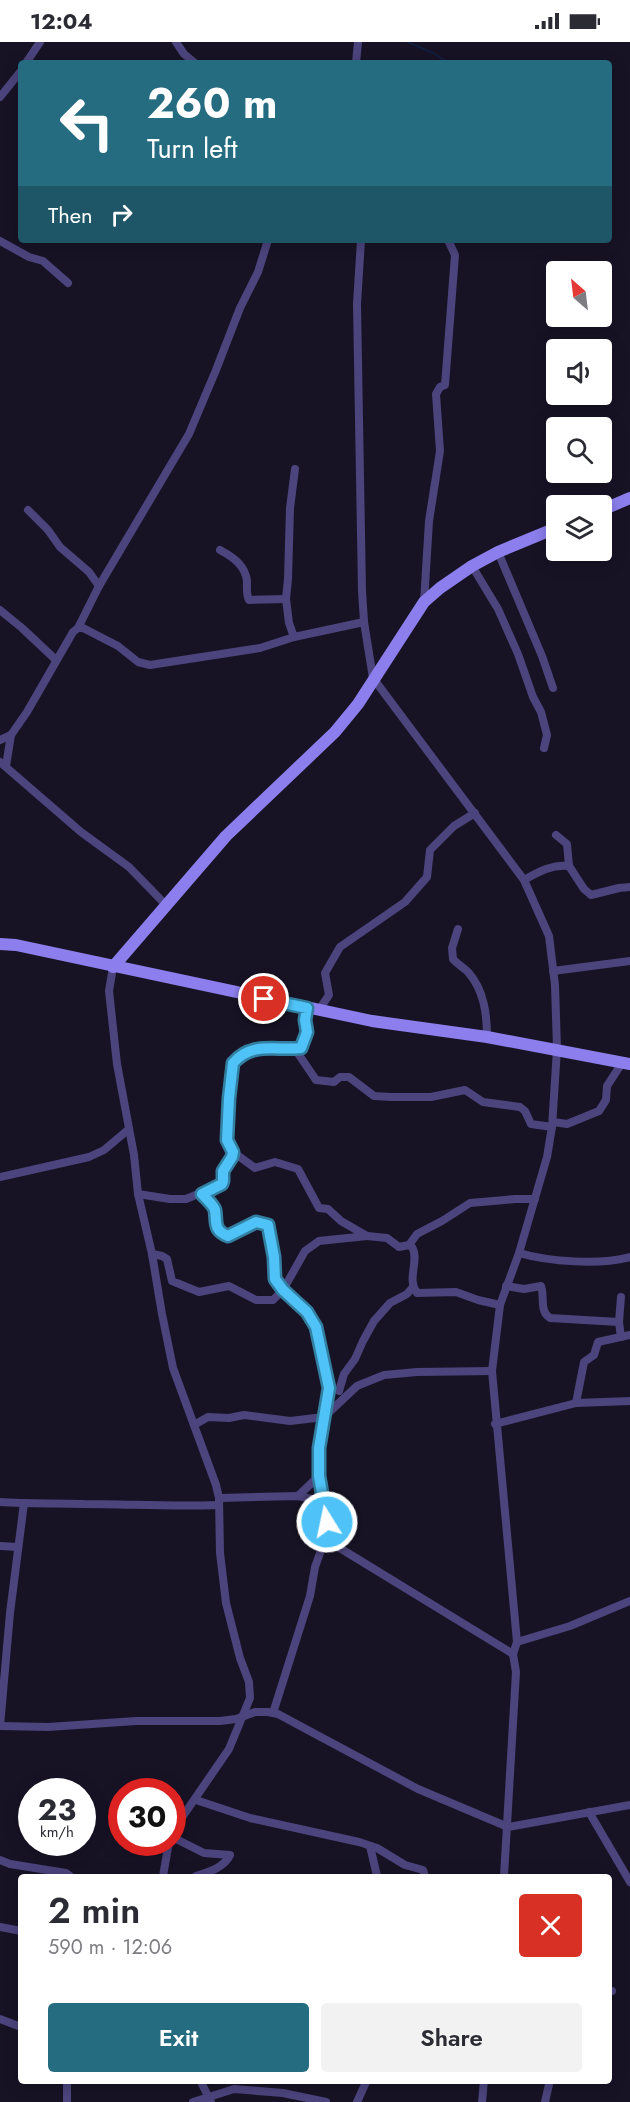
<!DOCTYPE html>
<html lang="en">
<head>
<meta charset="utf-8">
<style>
	:root { --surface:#fff; --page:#f2f2f3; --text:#2b2b33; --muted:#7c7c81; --accent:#266c81 }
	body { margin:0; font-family:Jost,sans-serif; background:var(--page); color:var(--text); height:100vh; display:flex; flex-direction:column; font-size:22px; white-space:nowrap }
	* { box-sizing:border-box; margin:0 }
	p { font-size:20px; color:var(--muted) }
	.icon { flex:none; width:33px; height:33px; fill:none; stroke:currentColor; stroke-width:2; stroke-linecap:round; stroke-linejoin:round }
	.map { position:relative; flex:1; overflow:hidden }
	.panel { position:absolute; left:18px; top:1832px; width:594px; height:210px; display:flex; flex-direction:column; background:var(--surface); border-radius:6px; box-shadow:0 3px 15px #0003 }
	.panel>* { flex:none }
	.hud { position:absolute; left:18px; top:18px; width:594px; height:183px; border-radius:6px; box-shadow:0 3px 15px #0003; background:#266c81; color:#fff; overflow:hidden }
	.needle { width:39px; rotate:332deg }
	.tools { position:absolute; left:546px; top:219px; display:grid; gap:12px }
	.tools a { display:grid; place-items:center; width:66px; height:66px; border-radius:6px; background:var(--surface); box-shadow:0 3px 15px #0003; font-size:30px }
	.speed { position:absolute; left:18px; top:1736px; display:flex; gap:12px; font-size:30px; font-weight:700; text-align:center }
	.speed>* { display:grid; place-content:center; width:78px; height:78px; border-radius:50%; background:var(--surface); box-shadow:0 3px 15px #0003; line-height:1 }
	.speed small { font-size:15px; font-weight:400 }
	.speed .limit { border:9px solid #d22; background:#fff; color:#111 }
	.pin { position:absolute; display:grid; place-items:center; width:51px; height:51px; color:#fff; margin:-26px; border:3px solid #fff; border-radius:50%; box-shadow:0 2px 6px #0007 }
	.me { position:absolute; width:66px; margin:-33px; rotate:350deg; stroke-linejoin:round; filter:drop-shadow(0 0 4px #0008) }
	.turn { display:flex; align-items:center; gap:21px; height:126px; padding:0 30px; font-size:27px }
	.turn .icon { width:78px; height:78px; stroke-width:2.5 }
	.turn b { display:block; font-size:42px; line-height:51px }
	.then { display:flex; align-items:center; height:57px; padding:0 30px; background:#0003; gap:12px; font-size:22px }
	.round { display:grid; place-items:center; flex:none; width:63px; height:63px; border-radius:6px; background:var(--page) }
	.head { display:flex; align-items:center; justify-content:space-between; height:102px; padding:0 30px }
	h1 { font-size:36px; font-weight:600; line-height:45px }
	.primary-button { display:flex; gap:12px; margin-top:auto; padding:12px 30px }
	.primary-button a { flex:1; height:69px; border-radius:6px; background:var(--accent); color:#fff; font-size:24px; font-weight:600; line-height:69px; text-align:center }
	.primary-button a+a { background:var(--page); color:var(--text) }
	.status { display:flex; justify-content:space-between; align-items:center; height:42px; padding:0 30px; background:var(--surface); direction:ltr }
	.status svg { height:16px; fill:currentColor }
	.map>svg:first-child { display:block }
</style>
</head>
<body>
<div class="status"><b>12:04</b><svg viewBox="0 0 49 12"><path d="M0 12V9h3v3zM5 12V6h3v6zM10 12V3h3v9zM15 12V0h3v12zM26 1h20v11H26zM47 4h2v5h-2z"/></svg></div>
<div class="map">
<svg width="630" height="2060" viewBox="0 0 630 2060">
	<rect width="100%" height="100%" fill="#171325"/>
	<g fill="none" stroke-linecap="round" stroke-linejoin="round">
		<polyline stroke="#121e3e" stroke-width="2" points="408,0 433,11 449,21"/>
		<g stroke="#4c447d" stroke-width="8">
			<polyline points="176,0 184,12 195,21"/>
			<polyline points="26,21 40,0"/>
			<polyline points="356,21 358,0"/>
			<polyline points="0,55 21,29"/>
			<polyline points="361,198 357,262 362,549 364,580 373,636 524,838 549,894 555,943 557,1007 552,1085 547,1115 519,1211 500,1263 492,1329 517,1600 513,1612 516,1630 504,1834"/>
			<polyline points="0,199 29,215 43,219 68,241"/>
			<polyline points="28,468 48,488 60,505 89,530 99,544"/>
			<path d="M220,508C233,515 245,523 247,539C247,546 246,552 249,558L286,557"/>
			<polyline points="498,510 542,614 553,646"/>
			<polyline points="472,524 498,567 518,612 533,655 541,670 547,693 544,706"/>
			<polyline points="424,560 429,479 440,409 436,352 440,345 445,343 455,213 448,198"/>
			<polyline points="0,568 22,586 56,618"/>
			<polyline points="78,586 99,544 189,392 216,328 240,266 258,230 268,198"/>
			<polyline points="294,595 289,581 286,557 288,537 290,466 295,427"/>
			<polyline points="0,698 11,693 27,670 73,590 78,586 83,586 118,604 138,620 150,623 260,606 294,595 364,580"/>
			<polyline points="0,720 81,790 129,825 166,863"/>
			<polyline points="6,724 11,693"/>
			<polyline points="556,793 567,802 569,824 584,847 591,853 619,846 630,845"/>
			<path d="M524,838C538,830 552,822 569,824"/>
			<path d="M458,887L452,906L453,917C457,922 463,925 468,930C484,948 487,972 487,995"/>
			<polyline points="113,925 109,949 117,1022 134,1113 138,1152 152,1212 162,1272 173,1326 216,1443 219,1456 220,1511 226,1561 240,1616 249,1640 250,1656 229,1707 172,1790"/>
			<polyline points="553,929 630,919"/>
			<polyline points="319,968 329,953 325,931 340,905 405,860 427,835 430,808 454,784 475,771"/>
			<polyline points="295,1007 316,1038 334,1040 340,1035 349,1035 374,1054 391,1055 431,1055 465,1048 483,1060 520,1065 525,1069 531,1082 552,1085"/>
			<polyline points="553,1080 567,1082 599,1069 606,1058 607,1044 622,1021"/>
			<path d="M233,1110L255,1126L275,1120L298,1127L319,1166L328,1167L341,1179L367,1194L387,1196L399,1205L409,1203L412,1205C420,1218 406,1237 417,1251L456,1250L478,1258L500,1263"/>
			<polyline points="0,1135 89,1115 104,1108 129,1087"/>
			<path d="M138,1152L170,1157H186L222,1142L223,1129L232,1115L233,1110L227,1098L229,1056L233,1021C254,999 275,1009 301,1006L307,990L305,978L307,966"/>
			<path d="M202,1152C206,1156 213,1162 215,1168C218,1181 213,1188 228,1193L256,1180L268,1183L274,1215L275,1237L283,1248L307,1270L316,1285L329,1346L319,1406V1434L327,1480L325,1497L315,1525L310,1554L273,1671"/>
			<polyline points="409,1203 417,1192 442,1179 470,1161 515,1157 535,1157"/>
			<path d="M519,1211C550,1220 599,1223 630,1215"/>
			<polyline points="152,1212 162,1214 167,1217 172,1239 199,1250 229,1244 256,1258 273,1258 283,1248 305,1209 319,1199 367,1194"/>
			<path d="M506,1244L524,1247L541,1244C545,1255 539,1269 550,1276L619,1280"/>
			<polyline points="621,1295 619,1280 621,1255"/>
			<polyline points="339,1349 344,1332 355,1317 363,1299 374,1279 390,1261 407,1252 413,1245"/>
			<polyline points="576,1361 584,1320 594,1313 598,1300 630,1293"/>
			<polyline points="495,1382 576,1361 630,1359"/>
			<polyline points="194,1383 208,1375 229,1376 244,1373 290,1379 324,1375 357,1344 384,1333 417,1330 492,1329"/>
			<polyline points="298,1454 319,1434"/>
			<polyline points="219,1456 298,1454 312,1457 324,1466"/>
			<path d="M0,1460C28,1462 56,1461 84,1462C129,1462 173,1465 218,1463"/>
			<polyline points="325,1497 513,1612"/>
			<polyline points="0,1504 18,1505"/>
			<polyline points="517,1600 570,1584 630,1559"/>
			<polyline points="0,1684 48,1685 136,1679 220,1679 236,1677 255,1670 268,1670 278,1672 304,1686 418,1747 508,1785 630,1763"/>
			<polyline points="0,1684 10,1571 24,1461"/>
			<polyline points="196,1758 250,1776 359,1800 377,1806 405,1823 423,1828 425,1834"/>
			<polyline points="589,1770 630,1840"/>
			<path d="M172,1795L204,1811L230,1813C224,1826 208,1830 196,1834"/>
			<polyline points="370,1804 377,1834"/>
			<polyline points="0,1818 10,1822 66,1831 70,1834"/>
			<polyline points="163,1834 169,1800"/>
			<polyline points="0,1885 21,1889"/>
			<polyline points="609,1949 612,1949"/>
			<polyline points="0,1977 21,1985"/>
			<polyline points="67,2038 67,2060"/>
			<polyline points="200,2038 211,2060"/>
			<polyline points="193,2060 234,2047 283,2051 326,2060"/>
			<polyline points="357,2060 367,2038"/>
			<polyline points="482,2060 484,2038"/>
			<polyline points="545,2060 550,2038"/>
		</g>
		<g stroke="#8c7fed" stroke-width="12">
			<polyline points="602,468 630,456"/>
			<polyline points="0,902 16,903 372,979 487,995 630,1022"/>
			<polyline points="113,925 226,794 335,690 358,662 424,560 440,546 472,524 498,510 556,486"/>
		</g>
	</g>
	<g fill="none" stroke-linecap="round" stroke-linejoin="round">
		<defs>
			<path id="route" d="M264,957L307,966L305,978L307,990L301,1006C275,1009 253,999 233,1021L229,1056L227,1098L233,1110L232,1115L223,1129V1139L222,1142L202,1152C206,1157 213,1162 215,1168C217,1181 213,1188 228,1194L256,1180L268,1183L274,1215L275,1237L283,1248L307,1270L316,1285L329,1346L319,1406V1434L327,1480"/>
		</defs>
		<use href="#route" stroke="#337fa1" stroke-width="15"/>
		<use href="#route" stroke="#4fc3f7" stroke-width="10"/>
	</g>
</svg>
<div class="tools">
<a><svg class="needle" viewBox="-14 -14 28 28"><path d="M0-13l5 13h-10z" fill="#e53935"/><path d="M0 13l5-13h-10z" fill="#7c7c81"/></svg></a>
<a><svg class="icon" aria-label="sound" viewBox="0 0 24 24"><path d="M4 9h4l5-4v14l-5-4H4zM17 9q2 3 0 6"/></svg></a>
<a><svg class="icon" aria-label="search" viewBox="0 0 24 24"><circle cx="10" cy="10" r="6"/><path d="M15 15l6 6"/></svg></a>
<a><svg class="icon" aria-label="layers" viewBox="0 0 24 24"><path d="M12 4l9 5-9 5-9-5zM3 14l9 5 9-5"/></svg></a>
</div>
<div class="speed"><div>23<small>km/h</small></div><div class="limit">30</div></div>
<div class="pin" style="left:264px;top:957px;background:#d93025"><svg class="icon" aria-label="arrive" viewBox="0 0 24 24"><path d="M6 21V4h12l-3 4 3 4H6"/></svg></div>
<svg class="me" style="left:327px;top:1480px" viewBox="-20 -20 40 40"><circle r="17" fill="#4fc3f7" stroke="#fff" stroke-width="3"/><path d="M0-11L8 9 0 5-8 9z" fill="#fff"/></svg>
<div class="hud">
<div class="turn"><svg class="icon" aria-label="left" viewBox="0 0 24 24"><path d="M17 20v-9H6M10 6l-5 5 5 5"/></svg><div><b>260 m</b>Turn left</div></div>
<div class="then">Then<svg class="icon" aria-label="right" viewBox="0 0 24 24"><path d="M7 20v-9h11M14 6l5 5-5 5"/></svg></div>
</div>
<section class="panel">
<div class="head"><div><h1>2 min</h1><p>590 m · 12:06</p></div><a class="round" style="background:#d93025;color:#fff"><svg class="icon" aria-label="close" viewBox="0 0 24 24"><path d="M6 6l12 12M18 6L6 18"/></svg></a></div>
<div class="primary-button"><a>Exit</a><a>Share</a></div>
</section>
</div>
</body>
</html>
